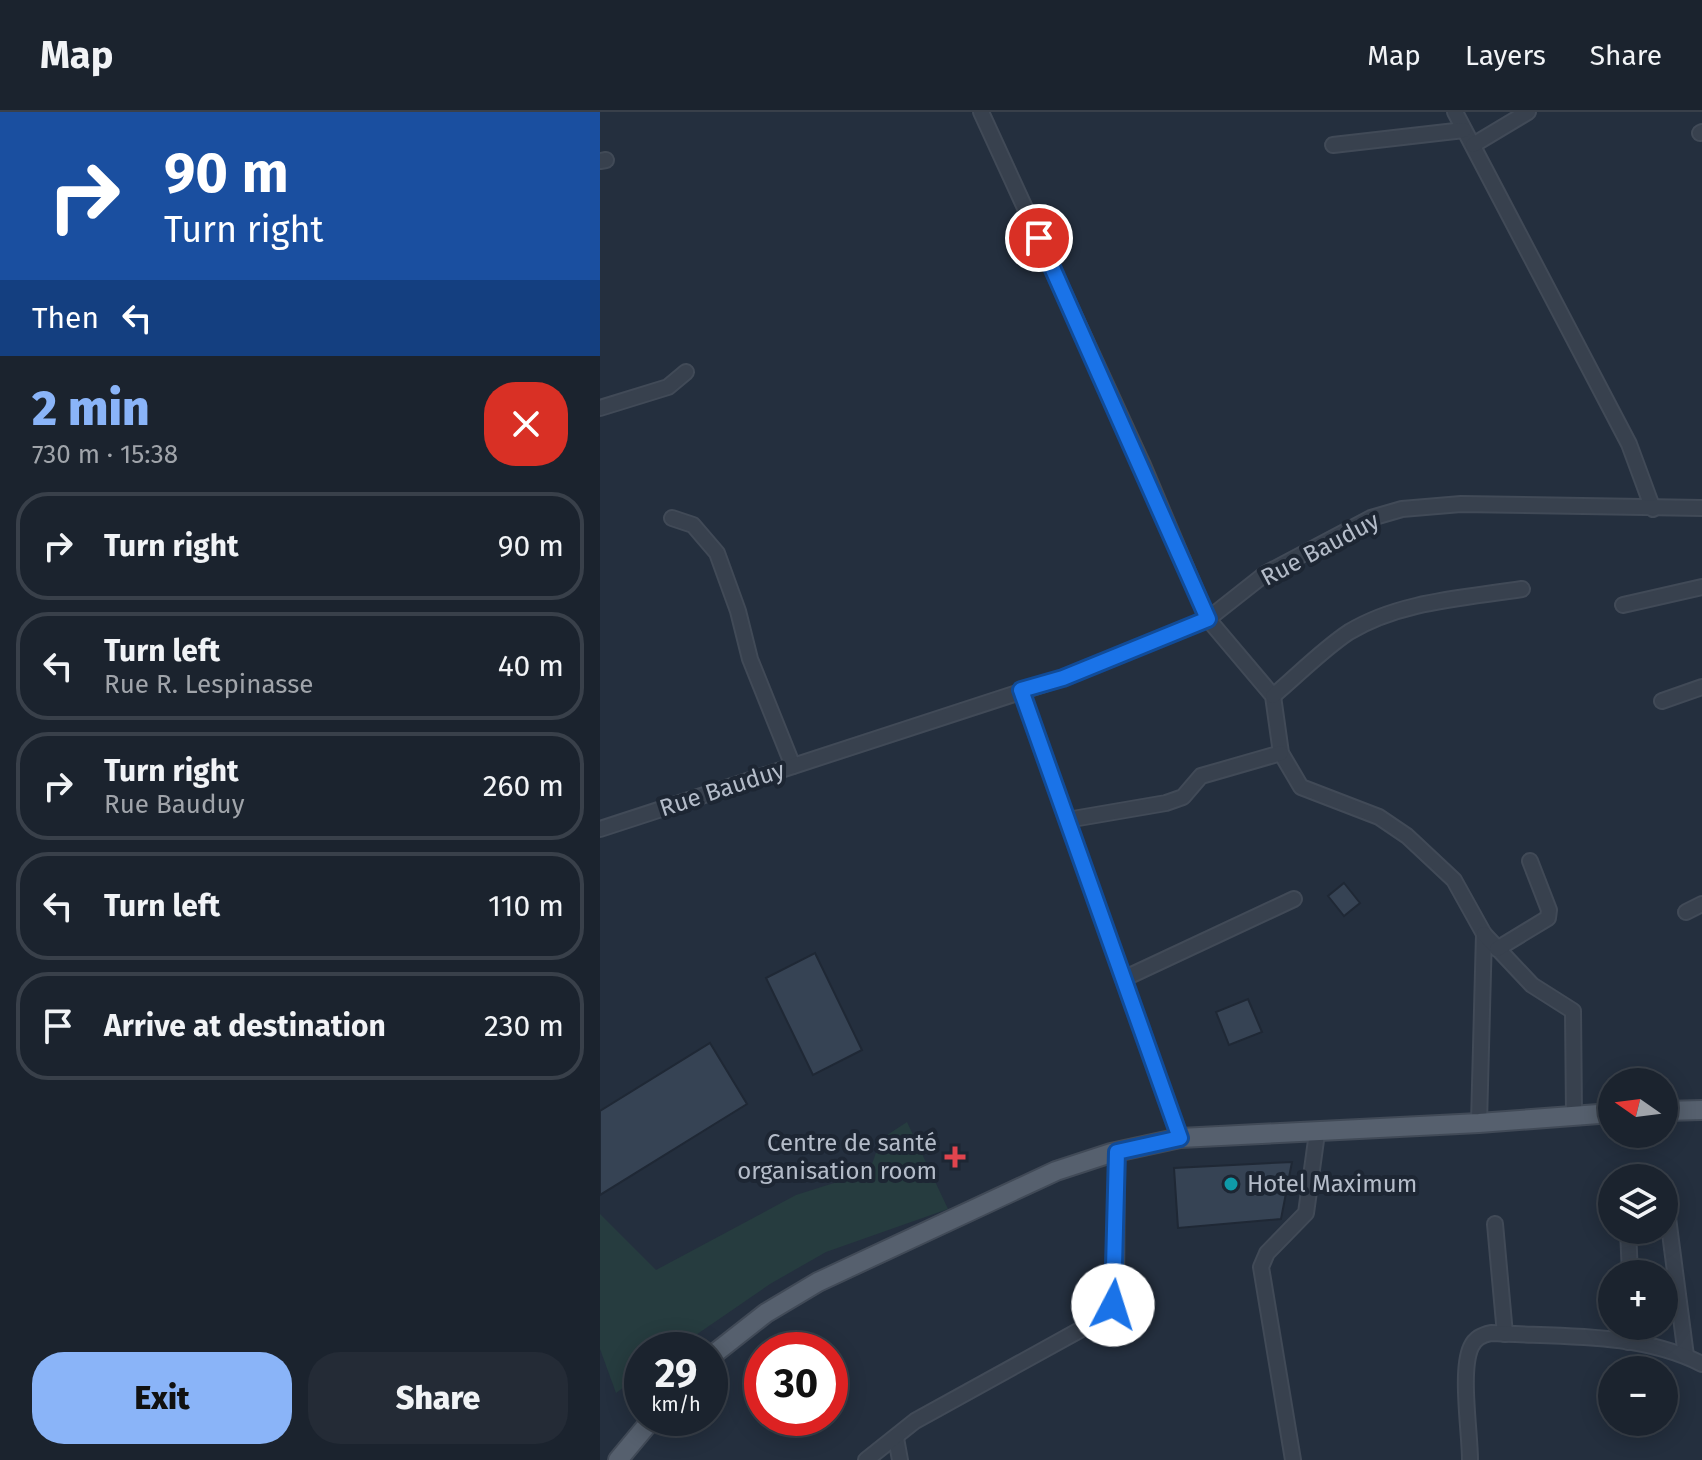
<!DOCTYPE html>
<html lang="en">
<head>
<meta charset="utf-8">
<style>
	:root { --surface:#1b232e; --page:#242b36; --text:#f1f3f6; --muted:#a0a4aa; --line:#39404a; --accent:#8ab4f8 }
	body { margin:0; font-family:"Fira Sans",sans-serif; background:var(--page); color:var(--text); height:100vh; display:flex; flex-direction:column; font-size:30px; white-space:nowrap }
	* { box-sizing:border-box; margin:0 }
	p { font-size:26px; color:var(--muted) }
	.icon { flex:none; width:44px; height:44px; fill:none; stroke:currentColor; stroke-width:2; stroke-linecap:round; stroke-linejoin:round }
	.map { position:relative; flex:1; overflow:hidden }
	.details { display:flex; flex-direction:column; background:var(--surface); width:600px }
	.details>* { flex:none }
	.banner { background:#1a4fa0; color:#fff; overflow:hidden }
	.needle { width:52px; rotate:284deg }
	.tools { position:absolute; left:998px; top:956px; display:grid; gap:16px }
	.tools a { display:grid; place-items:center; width:80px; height:80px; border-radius:50%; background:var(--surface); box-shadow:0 4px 20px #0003,0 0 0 2px var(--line); font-size:40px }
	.speed { position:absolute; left:24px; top:1220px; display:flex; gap:16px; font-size:40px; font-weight:700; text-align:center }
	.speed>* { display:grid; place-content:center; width:104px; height:104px; border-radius:50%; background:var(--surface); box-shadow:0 4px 20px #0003,0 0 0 2px var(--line); line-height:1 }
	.speed small { font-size:20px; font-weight:400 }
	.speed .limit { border:12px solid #d22; background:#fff; color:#111 }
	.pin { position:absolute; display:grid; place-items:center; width:68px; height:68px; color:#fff; margin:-34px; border:4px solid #fff; border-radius:50%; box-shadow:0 2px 8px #0007 }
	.me { position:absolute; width:88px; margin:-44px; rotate:5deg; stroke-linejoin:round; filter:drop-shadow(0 0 6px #0008) }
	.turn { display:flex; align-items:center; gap:28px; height:168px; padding:0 32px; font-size:36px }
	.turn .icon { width:104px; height:104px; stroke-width:2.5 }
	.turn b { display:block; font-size:56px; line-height:68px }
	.then { display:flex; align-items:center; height:76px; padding:0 32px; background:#0003; gap:16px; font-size:30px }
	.round { display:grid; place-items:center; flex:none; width:84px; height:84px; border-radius:32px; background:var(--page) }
	.headline { display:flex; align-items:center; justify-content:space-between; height:136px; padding:0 32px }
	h1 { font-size:48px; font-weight:800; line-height:60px; color:var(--accent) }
	.primary-button { display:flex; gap:16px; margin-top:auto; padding:16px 32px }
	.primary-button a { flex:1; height:92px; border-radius:32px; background:var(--accent); color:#111; font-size:32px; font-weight:800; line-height:92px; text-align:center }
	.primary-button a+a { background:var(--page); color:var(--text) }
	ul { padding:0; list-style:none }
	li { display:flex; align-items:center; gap:24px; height:108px; margin:0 16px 12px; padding:0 16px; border:4px solid var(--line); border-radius:32px }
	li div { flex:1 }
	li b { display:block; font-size:30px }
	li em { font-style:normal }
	header { display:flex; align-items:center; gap:48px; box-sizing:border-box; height:112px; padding:0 40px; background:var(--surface); border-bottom:2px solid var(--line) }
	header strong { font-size:38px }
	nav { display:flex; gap:44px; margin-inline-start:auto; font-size:28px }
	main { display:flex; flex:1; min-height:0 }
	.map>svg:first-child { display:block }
</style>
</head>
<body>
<header>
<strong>Map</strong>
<nav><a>Map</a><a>Layers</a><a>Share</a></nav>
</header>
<main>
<section class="details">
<div class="banner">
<div class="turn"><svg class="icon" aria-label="right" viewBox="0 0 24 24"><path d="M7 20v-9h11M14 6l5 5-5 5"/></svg><div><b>90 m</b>Turn right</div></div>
<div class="then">Then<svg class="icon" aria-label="left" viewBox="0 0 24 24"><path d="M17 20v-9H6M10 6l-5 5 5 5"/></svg></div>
</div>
<div class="headline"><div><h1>2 min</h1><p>730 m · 15:38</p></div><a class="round" style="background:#d93025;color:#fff"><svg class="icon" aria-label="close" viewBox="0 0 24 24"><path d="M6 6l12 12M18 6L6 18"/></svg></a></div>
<ul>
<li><svg class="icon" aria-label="right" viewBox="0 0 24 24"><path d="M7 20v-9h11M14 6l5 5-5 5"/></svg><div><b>Turn right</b></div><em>90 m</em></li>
<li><svg class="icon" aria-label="left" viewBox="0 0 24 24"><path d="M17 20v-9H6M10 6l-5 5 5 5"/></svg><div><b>Turn left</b><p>Rue R. Lespinasse</p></div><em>40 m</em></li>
<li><svg class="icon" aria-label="right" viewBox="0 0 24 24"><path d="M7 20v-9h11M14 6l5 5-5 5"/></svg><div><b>Turn right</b><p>Rue Bauduy</p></div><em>260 m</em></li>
<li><svg class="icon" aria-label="left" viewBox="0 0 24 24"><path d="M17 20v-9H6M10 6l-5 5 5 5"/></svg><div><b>Turn left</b></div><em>110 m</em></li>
<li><svg class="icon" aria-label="arrive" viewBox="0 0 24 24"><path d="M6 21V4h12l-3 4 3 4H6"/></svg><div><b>Arrive at destination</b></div><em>230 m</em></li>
</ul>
<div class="primary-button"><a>Exit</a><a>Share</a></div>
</section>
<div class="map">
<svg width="1102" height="1348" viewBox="0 0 1102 1348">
	<rect width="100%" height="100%" fill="#242f3e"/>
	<polygon fill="#263c3f" points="307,1010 348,1097 226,1140 170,1172 74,1238 42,1238 42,1262 16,1281 0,1237 0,1102 56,1158 196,1083 269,1060 281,1027"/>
	<g fill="#364354" stroke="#1f2835" stroke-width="2">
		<polygon points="744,771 760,791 744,804 728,784"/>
		<polygon points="215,841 262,938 213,963 166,866"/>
		<polygon points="648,887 662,920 629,933 616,900"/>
		<polygon points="110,931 147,992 0,1083 0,999"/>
		<polygon points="692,1050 681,1107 578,1116 574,1056"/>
	</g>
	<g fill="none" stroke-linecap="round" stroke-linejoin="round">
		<defs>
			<g id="minor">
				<polyline points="381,0 543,353 608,507 673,584 681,641 701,675 779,705 807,724 854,768 884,822 879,1011"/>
				<polyline points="855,0 1029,332 1053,397"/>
				<polyline points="1100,21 1102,20"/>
				<polyline points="733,33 864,18"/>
				<polyline points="873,33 928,0"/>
				<polyline points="0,49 6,48"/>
				<polyline points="0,296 68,275 86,260"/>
				<polyline points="72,406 93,413 117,441 138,499 150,547 193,654"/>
				<polyline points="1023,493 1102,475"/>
				<polyline points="421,578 580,1026"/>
				<path d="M673,584C698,563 722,538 749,520C800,489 865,486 922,477"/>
				<polyline points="1062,589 1102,575"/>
				<polyline points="467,708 566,691 583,685 601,664 681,641"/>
				<polyline points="0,717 463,566 608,507 665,462 771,406 802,397 861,392 1102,396"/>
				<polyline points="1086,800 1102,792"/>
				<polyline points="884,822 932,873 973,899 974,1002"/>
				<polyline points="897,837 948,806 949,798 930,749"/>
				<polyline points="523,867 694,787"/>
				<polyline points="1067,1098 1086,1244"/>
				<polyline points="895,1112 905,1222"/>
				<polyline points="1028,1118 1030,1162"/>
				<polyline points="1028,1230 1029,1214"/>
				<polyline points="296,1326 300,1348"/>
				<polyline points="266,1348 315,1309 507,1203 516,1183 517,1040"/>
				<polyline points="693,1348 661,1155 667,1141 706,1101 717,1021"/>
				<path d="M870,1348C870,1320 860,1259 871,1235C875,1226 882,1223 891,1221C959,1225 1040,1220 1102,1252"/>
			</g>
			<g id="major">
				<polyline points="1064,999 1102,998"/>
				<polyline points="110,1245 166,1201 218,1170 456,1059 511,1041 580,1026 879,1011 1012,1001"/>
				<polyline points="18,1348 53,1306"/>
			</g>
		</defs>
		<use href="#minor" stroke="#414a57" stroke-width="18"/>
		<use href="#major" stroke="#414a57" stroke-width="22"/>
		<use href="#minor" stroke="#38414e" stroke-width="14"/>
		<use href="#major" stroke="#56606e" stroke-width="18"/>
	</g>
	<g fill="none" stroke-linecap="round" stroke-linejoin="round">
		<defs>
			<polyline id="route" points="439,126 608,507 463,566 421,578 580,1026 517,1040 513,1193"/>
		</defs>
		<use href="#route" stroke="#114b97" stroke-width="20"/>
		<use href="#route" stroke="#1a73e8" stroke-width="14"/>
	</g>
	<path fill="#e0444e" stroke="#1d2633" stroke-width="3" d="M351 1033h8v8h8v8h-8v8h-8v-8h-8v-8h8z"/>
	<circle fill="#0f9aa8" stroke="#1d2633" stroke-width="3" cx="631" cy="1072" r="8"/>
	<g text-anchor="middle" stroke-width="8" stroke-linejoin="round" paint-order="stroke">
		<g font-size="24" fill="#b4bcc9" stroke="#1d2633">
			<text transform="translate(720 437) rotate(-28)" y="8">Rue Bauduy</text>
			<text transform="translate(122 677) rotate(-18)" y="8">Rue Bauduy</text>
		</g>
		<g font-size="24" fill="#b4bcc9" stroke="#1d2633" text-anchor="end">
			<text x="337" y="1039">Centre de santé<tspan x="337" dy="28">organisation room</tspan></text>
			<text x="647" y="1080" text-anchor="start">Hotel Maximum</text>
		</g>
	</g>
</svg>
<div class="tools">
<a><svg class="needle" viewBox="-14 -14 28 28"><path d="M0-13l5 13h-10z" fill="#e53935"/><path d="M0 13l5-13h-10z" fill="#a0a4aa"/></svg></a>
<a><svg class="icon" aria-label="layers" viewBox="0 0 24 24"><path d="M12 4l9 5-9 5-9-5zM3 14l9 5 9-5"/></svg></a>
<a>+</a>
<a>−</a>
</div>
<div class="speed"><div>29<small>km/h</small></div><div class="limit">30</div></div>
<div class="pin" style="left:439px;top:126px;background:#d93025"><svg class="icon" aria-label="arrive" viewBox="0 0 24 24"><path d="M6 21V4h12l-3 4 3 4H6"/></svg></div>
<svg class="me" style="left:513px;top:1193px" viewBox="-20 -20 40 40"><circle r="19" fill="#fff"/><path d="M0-13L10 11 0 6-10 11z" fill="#1a73e8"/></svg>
</div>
</main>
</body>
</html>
